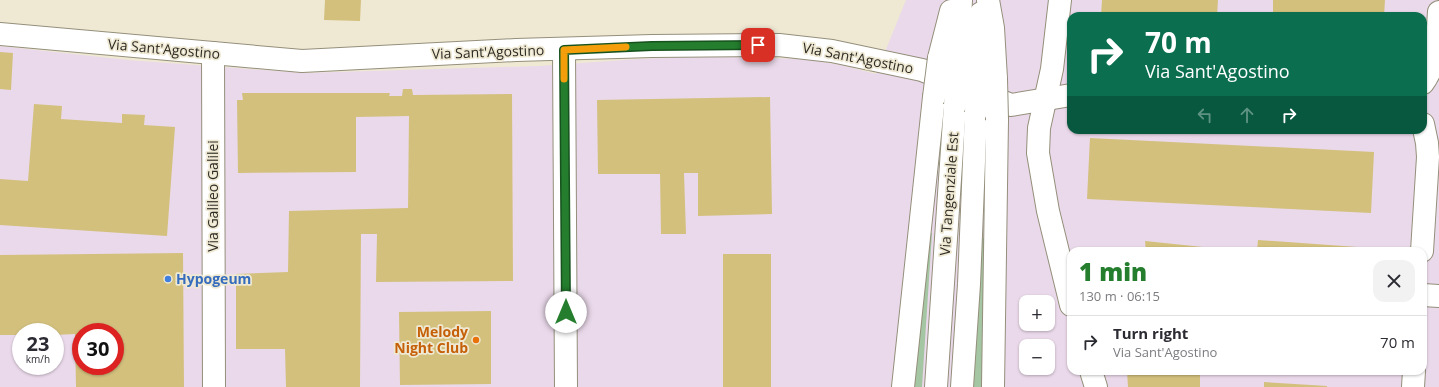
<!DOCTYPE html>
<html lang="en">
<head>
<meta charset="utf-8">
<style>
	:root { --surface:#fff; --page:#f2f2f3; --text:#2b2b33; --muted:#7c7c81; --line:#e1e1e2; --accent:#247e2e }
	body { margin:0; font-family:"Open Sans",sans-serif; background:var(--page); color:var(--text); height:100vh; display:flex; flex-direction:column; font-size:15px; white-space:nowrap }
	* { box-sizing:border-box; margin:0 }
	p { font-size:13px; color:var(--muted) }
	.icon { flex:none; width:22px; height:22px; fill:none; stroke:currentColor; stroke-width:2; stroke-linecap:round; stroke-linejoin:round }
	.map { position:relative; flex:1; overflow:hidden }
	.side { position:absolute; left:1067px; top:247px; width:360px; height:128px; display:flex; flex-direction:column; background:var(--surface); border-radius:12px; box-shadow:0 1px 3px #0004 }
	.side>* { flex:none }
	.guide { position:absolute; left:1067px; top:12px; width:360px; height:122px; border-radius:12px; box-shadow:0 1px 3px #0004; background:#0b6e4f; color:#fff; overflow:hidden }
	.tools { position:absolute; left:1019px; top:295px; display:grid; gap:8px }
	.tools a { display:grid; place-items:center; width:36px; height:36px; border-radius:8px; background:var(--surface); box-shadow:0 1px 3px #0004; font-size:20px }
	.speed { position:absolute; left:12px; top:323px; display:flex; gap:8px; font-size:20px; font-weight:700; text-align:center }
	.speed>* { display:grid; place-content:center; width:52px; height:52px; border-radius:50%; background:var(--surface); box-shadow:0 1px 3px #0004; line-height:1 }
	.speed small { font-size:10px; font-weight:400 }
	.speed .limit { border:6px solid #d22; background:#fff; color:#111 }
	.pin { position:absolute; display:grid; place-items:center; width:34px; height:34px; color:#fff; margin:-17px; border-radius:8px; box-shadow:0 2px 6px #0006 }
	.me { position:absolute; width:44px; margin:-22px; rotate:0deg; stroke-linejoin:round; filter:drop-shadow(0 0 3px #0008) }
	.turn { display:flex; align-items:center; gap:14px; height:84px; padding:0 12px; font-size:18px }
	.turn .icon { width:52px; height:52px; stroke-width:2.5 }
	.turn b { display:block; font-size:28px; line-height:34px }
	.lanes { display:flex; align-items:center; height:38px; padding:0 12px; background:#0003; justify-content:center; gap:20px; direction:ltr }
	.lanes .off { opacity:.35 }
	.round { display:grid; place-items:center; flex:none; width:42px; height:42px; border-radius:12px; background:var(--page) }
	.head { display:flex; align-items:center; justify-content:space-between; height:68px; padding:0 12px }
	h1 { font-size:24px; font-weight:800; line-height:30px; color:var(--accent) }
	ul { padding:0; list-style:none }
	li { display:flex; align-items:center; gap:12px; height:52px; padding:0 12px; border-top:1px solid var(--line) }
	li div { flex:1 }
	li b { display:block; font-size:15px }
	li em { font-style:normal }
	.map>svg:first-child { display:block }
</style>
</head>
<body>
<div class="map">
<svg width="1439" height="387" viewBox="0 0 1439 387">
	<rect width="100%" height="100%" fill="#efe9d4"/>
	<path fill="#ead9ea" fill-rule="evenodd" d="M906,0H1439V387H0V46L128,60L303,73L539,66L638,59L698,56L803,59L841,65L876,74ZM1071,16H1423V130H1071ZM1071,251H1423V371H1071ZM1026,302H1048V324H1026ZM21,332H55V366H21ZM81,332H115V366H81ZM1026,346H1048V368H1026Z"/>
	<g fill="#a5c6a2">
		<polygon points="928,232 932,233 922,387 911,387"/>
		<polygon points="983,238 985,238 985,387 973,387 981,239"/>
	</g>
	<g fill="#d3c07d" fill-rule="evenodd">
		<polygon points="325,0 361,0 360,21 324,20"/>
		<polygon points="1102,0 1218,0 1217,16 1101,16"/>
		<polygon points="1273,0 1385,0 1384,16 1273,16"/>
		<polygon points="0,52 13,53 11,90 0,89"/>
		<polygon points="403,89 412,89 413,95 512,94 513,281 376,282 377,234 361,234 360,387 286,387 285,349 236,349 236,274 288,272 289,211 408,208 409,116 356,117 356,172 238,173 237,100 243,100 242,93 390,93 389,96 402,96"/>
		<polygon points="770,97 772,214 698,216 698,173 684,173 686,234 661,234 660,174 598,174 597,100"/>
		<polygon points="34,104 62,106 61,119 122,123 122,114 145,115 144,125 175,127 167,236 0,225 0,179 28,181"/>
		<polygon points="1090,138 1374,152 1371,213 1087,199"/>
		<polygon points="1258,240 1371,248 1371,251 1257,251"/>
		<polygon points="1145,241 1222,249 1222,251 1146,251"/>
		<path d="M183,253L184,387H76L75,334L55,335V332H21V335H0V255ZM81,332H115V366H81Z"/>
		<rect x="723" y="254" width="48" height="133"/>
		<polygon points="491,311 491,384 400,385 399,312"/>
		<polygon points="1127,371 1200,371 1200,387 1128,387"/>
		<polygon points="1264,382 1327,386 1327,387 1264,387"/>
	</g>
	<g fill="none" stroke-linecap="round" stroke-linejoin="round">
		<defs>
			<g id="minor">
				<polyline points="1060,0 1052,69 1039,128 1038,153 1048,211 1071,305"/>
				<polyline points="0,34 302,61 516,50 652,46 779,45 832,51 922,70 1011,105 1071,95"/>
				<polyline points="564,50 566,387"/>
				<polyline points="213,53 214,387"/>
				<path d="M1423,83C1438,63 1437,37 1439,12"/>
				<polyline points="1422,251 1428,157 1427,143 1423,124"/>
				<polyline points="1423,295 1439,296"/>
				<polyline points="1091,371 1096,387"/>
				<polyline points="1413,387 1414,371"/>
			</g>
			<g id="major">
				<polyline points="988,0 993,28 996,79"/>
				<polyline points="939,58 951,11"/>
				<polyline points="958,64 961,0"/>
				<polyline points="977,72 981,13"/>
				<polyline points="903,387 934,97"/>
				<polyline points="936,387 955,105"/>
				<polyline points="962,387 969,284 976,112"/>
				<polyline points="993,387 997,120"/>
			</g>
		</defs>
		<use href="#minor" stroke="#948f7b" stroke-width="24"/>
		<use href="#major" stroke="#948f7b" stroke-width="24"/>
		<use href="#minor" stroke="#fff" stroke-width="22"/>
		<use href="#major" stroke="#fff" stroke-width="22"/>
		<defs>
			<g id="major-bridge">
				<polyline points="996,79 997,120"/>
				<polyline points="934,97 939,58"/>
				<polyline points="955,105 958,64"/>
				<polyline points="976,112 977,72"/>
			</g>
		</defs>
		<use href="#major-bridge" stroke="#948f7b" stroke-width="24" stroke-linecap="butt"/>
		<use href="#major-bridge" stroke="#fff" stroke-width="22"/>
	</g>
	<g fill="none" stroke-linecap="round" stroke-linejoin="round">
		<defs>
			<polyline id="route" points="566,312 564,50 652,46 758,45"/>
		</defs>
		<use href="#route" stroke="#17521e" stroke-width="10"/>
		<use href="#route" stroke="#247e2e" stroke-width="7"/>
		<polyline stroke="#f59e0b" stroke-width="7" points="564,79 564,50 626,47"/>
	</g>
	<circle fill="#3f7fe0" stroke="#efe9d4" stroke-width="1.5" cx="168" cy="279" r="4"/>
	<circle fill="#e8710a" stroke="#efe9d4" stroke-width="1.5" cx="476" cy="340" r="4"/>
	<g text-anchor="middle" stroke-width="3.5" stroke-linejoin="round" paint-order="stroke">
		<g font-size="14" fill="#2e2c24" stroke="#efe9d4">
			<text transform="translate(164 49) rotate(5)" y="5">Via Sant'Agostino</text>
			<text transform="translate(488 52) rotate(-2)" y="5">Via Sant'Agostino</text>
			<text transform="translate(858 58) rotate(11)" y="5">Via Sant'Agostino</text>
			<text transform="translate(949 194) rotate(-86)" y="5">Via Tangenziale Est</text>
			<text transform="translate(213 196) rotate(-90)" y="5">Via Galileo Galilei</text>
		</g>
		<g font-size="14" font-weight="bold" fill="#366cbe" stroke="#efe9d4" text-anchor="start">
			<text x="176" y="284">Hypogeum</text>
		</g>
		<g font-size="14" font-weight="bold" fill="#c56008" stroke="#efe9d4" text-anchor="end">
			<text x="468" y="337">Melody<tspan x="468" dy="16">Night Club</tspan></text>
		</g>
	</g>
</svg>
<div class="tools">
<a>+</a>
<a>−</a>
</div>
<div class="speed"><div>23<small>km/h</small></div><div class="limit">30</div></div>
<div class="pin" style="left:758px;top:45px;background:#d93025"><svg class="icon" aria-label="arrive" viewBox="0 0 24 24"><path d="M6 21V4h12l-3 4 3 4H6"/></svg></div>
<svg class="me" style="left:566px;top:312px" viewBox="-20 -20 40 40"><circle r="19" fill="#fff"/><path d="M0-13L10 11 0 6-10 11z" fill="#247e2e"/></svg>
<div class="guide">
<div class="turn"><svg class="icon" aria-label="right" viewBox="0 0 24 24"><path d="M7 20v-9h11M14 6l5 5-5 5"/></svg><div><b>70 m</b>Via Sant'Agostino</div></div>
<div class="lanes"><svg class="icon off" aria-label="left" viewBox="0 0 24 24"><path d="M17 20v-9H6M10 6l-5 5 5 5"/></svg><svg class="icon off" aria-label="ahead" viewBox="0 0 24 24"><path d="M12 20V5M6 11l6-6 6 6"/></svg><svg class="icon" aria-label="right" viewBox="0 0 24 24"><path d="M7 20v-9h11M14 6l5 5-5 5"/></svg></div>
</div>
<section class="side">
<div class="head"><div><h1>1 min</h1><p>130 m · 06:15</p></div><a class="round"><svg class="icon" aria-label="close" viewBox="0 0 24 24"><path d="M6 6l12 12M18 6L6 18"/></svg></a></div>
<ul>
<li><svg class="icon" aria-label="right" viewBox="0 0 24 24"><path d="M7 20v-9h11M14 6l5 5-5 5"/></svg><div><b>Turn right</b><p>Via Sant'Agostino</p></div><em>70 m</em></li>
</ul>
</section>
</div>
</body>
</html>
